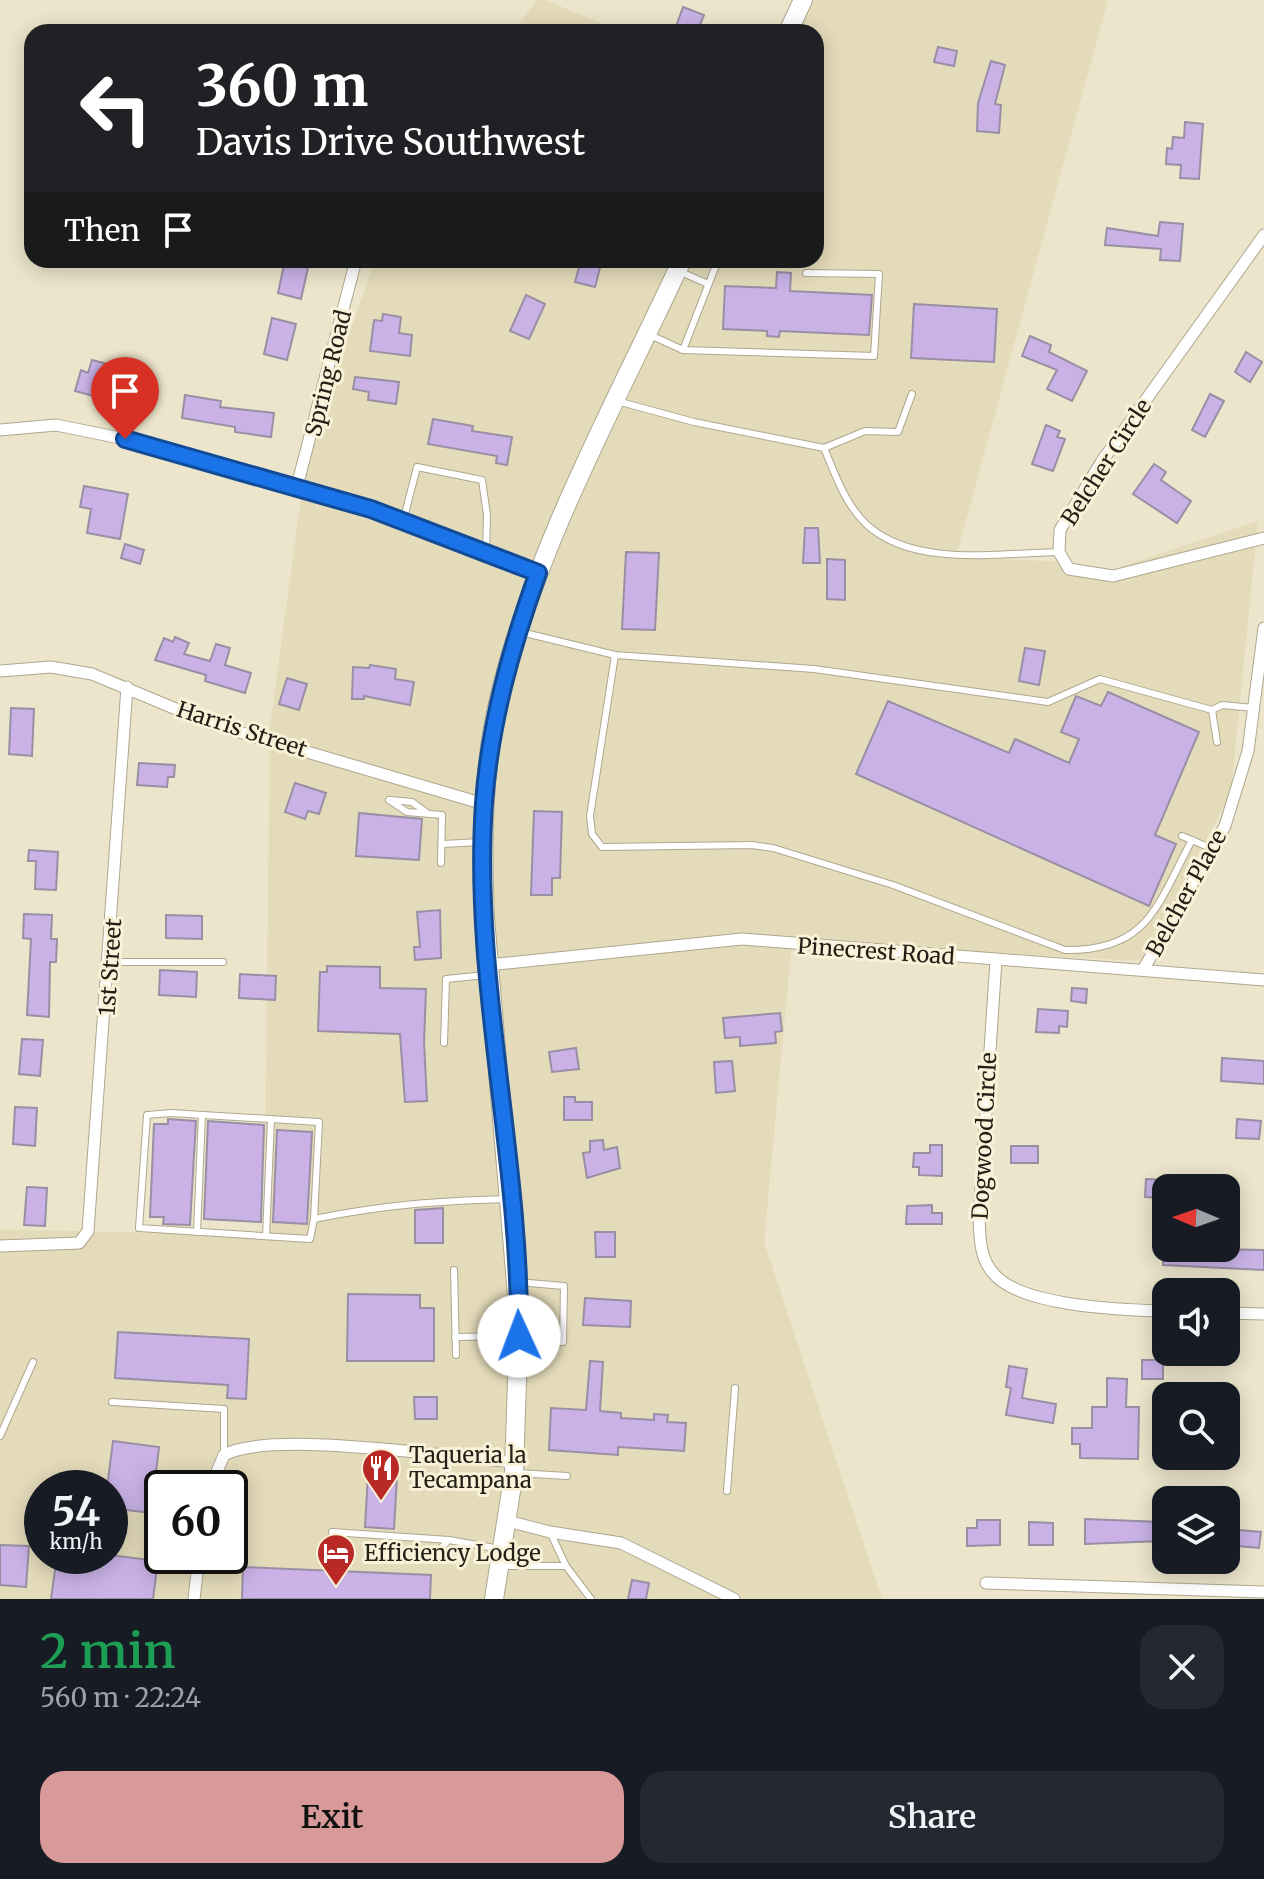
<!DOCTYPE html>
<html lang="en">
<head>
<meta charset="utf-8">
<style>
	:root { --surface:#171b24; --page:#242831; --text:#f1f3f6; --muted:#9ea1a6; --accent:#d89999 }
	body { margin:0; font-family:Merriweather,serif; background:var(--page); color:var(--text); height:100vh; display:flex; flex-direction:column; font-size:30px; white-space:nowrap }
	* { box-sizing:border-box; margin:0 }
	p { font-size:26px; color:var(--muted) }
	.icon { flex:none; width:44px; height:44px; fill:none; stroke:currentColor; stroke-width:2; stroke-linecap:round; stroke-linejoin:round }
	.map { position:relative; height:1599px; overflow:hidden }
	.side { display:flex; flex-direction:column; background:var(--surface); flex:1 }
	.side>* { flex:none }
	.guide { position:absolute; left:24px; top:24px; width:800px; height:244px; border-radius:24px; box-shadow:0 4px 20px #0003; background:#202124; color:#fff; overflow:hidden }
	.needle { width:52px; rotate:272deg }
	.fabs { position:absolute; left:1152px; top:1174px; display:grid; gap:16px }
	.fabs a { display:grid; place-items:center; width:88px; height:88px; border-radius:16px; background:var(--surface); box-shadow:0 4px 20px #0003; font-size:40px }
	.speed { position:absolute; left:24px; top:1470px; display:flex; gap:16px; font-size:40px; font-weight:700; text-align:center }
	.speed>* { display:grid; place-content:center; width:104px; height:104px; border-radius:50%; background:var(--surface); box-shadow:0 4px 20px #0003; line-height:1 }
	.speed small { font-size:20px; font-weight:400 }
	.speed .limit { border:4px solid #111; border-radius:12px; background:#fff; color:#111 }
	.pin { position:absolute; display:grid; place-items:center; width:68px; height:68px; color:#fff; margin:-82px -34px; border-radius:50% 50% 50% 0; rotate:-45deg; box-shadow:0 0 8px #0007 }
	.pin .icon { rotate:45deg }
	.me { position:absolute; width:88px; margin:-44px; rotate:358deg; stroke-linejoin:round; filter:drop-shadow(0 0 6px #0008) }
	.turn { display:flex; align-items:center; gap:28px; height:168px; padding:0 40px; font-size:36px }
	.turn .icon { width:104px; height:104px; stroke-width:2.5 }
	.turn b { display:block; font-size:56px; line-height:68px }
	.then { display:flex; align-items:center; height:76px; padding:0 40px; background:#0003; gap:16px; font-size:30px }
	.round { display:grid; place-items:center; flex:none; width:84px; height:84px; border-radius:24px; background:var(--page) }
	.headline { display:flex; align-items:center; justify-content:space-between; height:136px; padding:0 40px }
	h1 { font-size:48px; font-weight:600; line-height:60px; color:#1e9e55 }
	.primary-button { display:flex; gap:16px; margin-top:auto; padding:16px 40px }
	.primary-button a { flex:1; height:92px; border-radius:24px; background:var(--accent); color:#111; font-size:32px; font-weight:600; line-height:92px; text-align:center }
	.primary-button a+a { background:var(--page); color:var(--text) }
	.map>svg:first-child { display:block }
</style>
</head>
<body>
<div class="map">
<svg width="1264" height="1599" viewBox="0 0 1264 1599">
	<rect width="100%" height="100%" fill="#ece5cb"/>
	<g fill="#e4dbba" fill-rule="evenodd">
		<polygon points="536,0 545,0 623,32 515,32"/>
		<path d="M800,0H1108L956,557L1069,562L1106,572L1258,521L1231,793L1141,961L792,941L764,1242L882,1599H0V1229L264,1236L270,726L307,454L375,260H816V32H786ZM42,1488H110V1556H42ZM162,1488H230V1556H162Z"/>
	</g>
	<g fill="#cab2e7" stroke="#998fa5" stroke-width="2">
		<polygon points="683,7 704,15 697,32 674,32"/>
		<polygon points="938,47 957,51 954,66 934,62"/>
		<polygon points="991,61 1005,65 995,104 1001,105 999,133 977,131 978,103"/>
		<polygon points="1185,122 1203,124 1199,179 1180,178 1181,165 1166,164 1167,148 1172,149 1173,137 1184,138"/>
		<polygon points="1160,222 1183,224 1180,261 1160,260 1161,249 1105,245 1107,228 1158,236"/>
		<polygon points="285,260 309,263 301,299 278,293"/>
		<polygon points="581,260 602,260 595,287 575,282"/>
		<polygon points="777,272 791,273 790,291 872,295 869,335 780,331 779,337 767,336 767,331 723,329 725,286 776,288"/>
		<polygon points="526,295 545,304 529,339 510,331"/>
		<polygon points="914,304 997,309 994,362 911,358"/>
		<polygon points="383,314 401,317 399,333 412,335 410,356 370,351 374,320 382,321"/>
		<polygon points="272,318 296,324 287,360 264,354"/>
		<polygon points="1030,336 1051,345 1049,352 1087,371 1072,401 1047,389 1057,370 1022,356"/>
		<polygon points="1246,352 1262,362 1250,382 1235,372"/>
		<polygon points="92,360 104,363 94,396 75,391 81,370 88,373"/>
		<polygon points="355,377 399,382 396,404 368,400 369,392 353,389"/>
		<polygon points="1210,394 1224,401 1205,437 1192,430"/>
		<polygon points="185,395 221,401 220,407 274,413 271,437 235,432 235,427 182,418"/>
		<polygon points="433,419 473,426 472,431 512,437 507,465 496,463 497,456 428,444"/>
		<polygon points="1046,425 1060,431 1057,437 1065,439 1053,471 1032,464"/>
		<polygon points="1154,464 1166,472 1161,480 1191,501 1177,523 1133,494"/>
		<polygon points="84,486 128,494 120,539 87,533 91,509 80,507"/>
		<polygon points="805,528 818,528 820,563 803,563"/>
		<polygon points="125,544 144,550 140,564 121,558"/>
		<polygon points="626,552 659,553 655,630 622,629"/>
		<polygon points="827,559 845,560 845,600 827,599"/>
		<polygon points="175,637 189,643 184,654 210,661 216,644 230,648 225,665 251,673 245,693 205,681 206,675 155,660 164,638 173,642"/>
		<polygon points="1025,648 1045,651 1039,685 1019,681"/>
		<polygon points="370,665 396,669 395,679 414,682 410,705 364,696 364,699 352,699 353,667 369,668"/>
		<polygon points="287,678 307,684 299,710 279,704"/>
		<polygon points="1108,692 1199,732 1155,835 1176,844 1149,906 856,774 888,701 1009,753 1015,739 1069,763 1079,739 1061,732 1076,696 1101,706"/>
		<polygon points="11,708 34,709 32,756 9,754"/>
		<polygon points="139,763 175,765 174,777 168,777 167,787 137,785"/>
		<polygon points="295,783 326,793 319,814 308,811 305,819 285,812"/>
		<polygon points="534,811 562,812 560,878 552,878 552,895 531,895"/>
		<polygon points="359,813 422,819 419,860 356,856"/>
		<polygon points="29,850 58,852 56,890 35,889 36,861 28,861"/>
		<polygon points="440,910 441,958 415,960 414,947 420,947 417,912"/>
		<polygon points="24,914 52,915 51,939 57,939 56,962 50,962 49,1017 27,1015 31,939 23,938"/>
		<polygon points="166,915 202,916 202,939 166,938"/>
		<polygon points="327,966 380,967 380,988 426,989 424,1042 427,1101 405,1102 400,1034 318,1031 320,972 327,972"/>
		<polygon points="160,970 197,972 196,997 159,995"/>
		<polygon points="240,974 276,976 275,1000 239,998"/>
		<polygon points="1072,988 1087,989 1086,1003 1071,1001"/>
		<polygon points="1038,1009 1068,1011 1067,1027 1059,1026 1059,1033 1036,1032"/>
		<polygon points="780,1013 782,1031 775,1032 776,1043 740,1046 740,1037 725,1038 723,1018"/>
		<polygon points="22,1039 43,1040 40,1076 19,1074"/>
		<polygon points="576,1048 579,1069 552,1072 549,1052"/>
		<polygon points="1222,1058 1264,1061 1264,1084 1221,1081"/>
		<polygon points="732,1061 735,1091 716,1093 714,1062"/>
		<polygon points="564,1097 575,1097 575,1102 592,1102 592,1120 564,1120"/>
		<polygon points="15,1107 37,1108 35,1146 13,1144"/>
		<polygon points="168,1119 196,1121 190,1225 163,1224 164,1217 150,1217 154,1124 168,1124"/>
		<polygon points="1237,1119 1261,1121 1259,1139 1236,1138"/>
		<polygon points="208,1121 264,1125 261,1222 204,1219"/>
		<polygon points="277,1130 312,1132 307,1224 273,1222"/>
		<polygon points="603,1140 604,1150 617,1147 620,1168 587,1178 583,1153 590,1152 590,1141"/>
		<polygon points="930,1145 942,1145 942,1176 919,1175 919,1167 913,1167 914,1153 930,1153"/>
		<rect x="1011" y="1146" width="27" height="17"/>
		<polygon points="1146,1179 1163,1180 1162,1198 1145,1197"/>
		<polygon points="27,1187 47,1188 45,1226 24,1225"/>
		<polygon points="932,1205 932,1213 942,1213 942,1224 906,1224 907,1206"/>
		<polygon points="443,1208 443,1243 415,1243 415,1210"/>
		<polygon points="595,1232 615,1232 615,1257 596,1257"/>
		<polygon points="1164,1248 1264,1250 1264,1270 1163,1265"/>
		<polygon points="348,1294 420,1295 420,1308 434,1308 434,1361 347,1361"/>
		<polygon points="585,1298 631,1301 630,1327 583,1325"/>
		<polygon points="118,1332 249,1339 246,1399 227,1398 228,1385 115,1378"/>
		<rect x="1142" y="1360" width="21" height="19"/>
		<polygon points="590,1361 603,1362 600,1411 621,1413 621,1418 654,1420 654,1414 668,1415 667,1422 686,1423 684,1451 618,1447 618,1455 549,1450 551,1408 586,1410"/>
		<polygon points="1009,1366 1027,1369 1022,1398 1056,1404 1053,1423 1006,1415 1011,1388 1006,1387"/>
		<polygon points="1107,1378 1127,1379 1126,1407 1139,1407 1138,1459 1080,1458 1080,1444 1072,1444 1072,1428 1092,1428 1092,1407 1107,1407"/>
		<polygon points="414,1397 437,1397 437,1419 415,1419"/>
		<polygon points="113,1441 159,1447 151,1513 110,1508 107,1488"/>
		<polygon points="368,1475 397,1477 394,1529 365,1527"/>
		<polygon points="1085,1519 1162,1522 1162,1541 1085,1544"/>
		<polygon points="977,1520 1000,1520 1000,1545 967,1546 967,1528 977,1528"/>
		<polygon points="1029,1522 1053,1523 1053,1545 1029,1545"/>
		<polygon points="1239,1530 1261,1532 1259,1548 1238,1546"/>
		<polygon points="0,1545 29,1546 26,1587 0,1585"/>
		<polygon points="57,1556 110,1555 158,1561 153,1599 51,1599"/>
		<polygon points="243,1567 431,1575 430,1599 242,1599"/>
		<polygon points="632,1580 649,1583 646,1599 628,1599"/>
	</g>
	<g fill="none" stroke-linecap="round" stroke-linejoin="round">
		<defs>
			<g id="service">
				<polyline points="681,272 708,284"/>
				<polyline points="648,334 683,350 874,356 879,274 806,273"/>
				<polyline points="683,350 718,260"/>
				<polyline points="617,401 694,422 824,448 865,431 898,432 912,394"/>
				<path d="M824,448C835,474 845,504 866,524C913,568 999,553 1059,552"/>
				<polyline points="403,522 417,467 482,480 487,515 486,553"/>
				<path d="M521,632L615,655L590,816L592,834L602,847L752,845L773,848L893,885L1065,950C1149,951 1157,905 1192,840"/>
				<polyline points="615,655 814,669 1048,702 1100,679 1212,710"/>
				<polyline points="1217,742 1212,710 1222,705 1254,708"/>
				<polyline points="389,800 407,812 442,815 441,863"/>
				<polyline points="391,800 412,802 427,813"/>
				<polyline points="1182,836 1213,849"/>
				<polyline points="442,844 482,842"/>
				<polyline points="110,962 223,962"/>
				<polyline points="444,1043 446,979 486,975"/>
				<path d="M314,1219L319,1122L171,1113L147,1115L139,1228L310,1239L314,1219C382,1205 437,1201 506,1199"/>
				<polyline points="197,1232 202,1115"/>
				<polyline points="266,1236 271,1119"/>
				<polyline points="454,1270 456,1355"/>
				<polyline points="517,1282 564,1286 563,1342 522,1343"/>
				<polyline points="455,1337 516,1336"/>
				<polyline points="112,1402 224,1409 224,1454"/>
				<polyline points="0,1436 33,1362"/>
				<polyline points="517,1473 567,1476"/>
				<polyline points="727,1491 735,1388"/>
				<polyline points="332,1532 449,1540"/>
				<polyline points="550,1532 566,1566"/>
				<polyline points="440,1549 449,1540 500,1549"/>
				<polyline points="503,1566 566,1566 591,1599"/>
			</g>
			<g id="minor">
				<polyline points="1264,235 1102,461 1060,530 1059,552 1069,569 1113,576 1264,538"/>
				<polyline points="0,430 56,425 125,439 371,509 538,573"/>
				<polyline points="297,486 356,260"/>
				<polyline points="0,671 51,667 92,674 212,724 484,804"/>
				<path d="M996,960L979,1216C980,1236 979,1258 994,1274C1022,1307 1125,1310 1166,1311"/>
				<polyline points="488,965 742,939 1264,980"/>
				<polyline points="1143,970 1225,826 1248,751 1264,628"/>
				<polyline points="0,1246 79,1243 88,1231 127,687"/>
				<polyline points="1226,1313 1264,1314"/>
				<path d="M210,1488L224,1455C270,1429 454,1458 515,1462"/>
				<polyline points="508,1521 550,1532 621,1543 734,1599"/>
				<polyline points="986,1583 1264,1592"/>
				<polyline points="194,1599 199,1556"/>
			</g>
			<g id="primary">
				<polyline points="788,32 803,0"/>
				<path d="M494,1599L514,1472L519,1319L485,918C482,843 482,768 500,695C537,543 617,401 682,260"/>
			</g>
		</defs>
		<use href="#service" stroke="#aea78f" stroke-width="8"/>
		<use href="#minor" stroke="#aea78f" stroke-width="13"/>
		<use href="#primary" stroke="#aea78f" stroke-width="20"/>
		<use href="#service" stroke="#fff" stroke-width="6"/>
		<use href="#minor" stroke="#fff" stroke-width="11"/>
		<use href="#primary" stroke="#fff" stroke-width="18"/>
	</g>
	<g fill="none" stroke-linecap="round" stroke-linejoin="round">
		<defs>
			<path id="route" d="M125,439L371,509L538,573C511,648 490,723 484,803C472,981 521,1158 519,1336"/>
		</defs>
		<use href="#route" stroke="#114b97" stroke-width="20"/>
		<use href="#route" stroke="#1a73e8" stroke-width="14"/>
	</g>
	<defs>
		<symbol id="restaurant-pin" viewBox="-11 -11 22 30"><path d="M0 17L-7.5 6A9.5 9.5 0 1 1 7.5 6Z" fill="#b92a27" stroke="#f9f2d8"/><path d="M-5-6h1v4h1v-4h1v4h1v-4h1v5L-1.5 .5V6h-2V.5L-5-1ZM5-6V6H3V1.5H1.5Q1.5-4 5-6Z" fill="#fff"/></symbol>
		<symbol id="hotel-pin" viewBox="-11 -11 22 30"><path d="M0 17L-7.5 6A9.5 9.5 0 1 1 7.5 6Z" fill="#b92a27" stroke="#f9f2d8"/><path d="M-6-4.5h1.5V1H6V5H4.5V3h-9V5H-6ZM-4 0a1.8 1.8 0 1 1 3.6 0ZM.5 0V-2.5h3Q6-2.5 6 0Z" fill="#fff"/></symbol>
	</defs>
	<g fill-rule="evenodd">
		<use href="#restaurant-pin" x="359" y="1446" width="44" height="60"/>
		<use href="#hotel-pin" x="314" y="1531" width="44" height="60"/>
	</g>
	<g text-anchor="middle" stroke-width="6" stroke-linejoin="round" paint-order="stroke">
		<g font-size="22" fill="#232017" stroke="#f9f2d8">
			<text transform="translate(328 373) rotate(-76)" y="8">Spring Road</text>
			<text transform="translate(1106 462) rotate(-57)" y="8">Belcher Circle</text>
			<text transform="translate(242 729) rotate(18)" y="8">Harris Street</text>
			<text transform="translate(1186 893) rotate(-61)" y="8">Belcher Place</text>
			<text transform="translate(876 951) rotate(4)" y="8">Pinecrest Road</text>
			<text transform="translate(110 967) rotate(-86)" y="8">1st Street</text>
			<text transform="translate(984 1136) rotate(-87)" y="8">Dogwood Circle</text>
		</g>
		<g font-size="22" fill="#232017" stroke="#f9f2d8" text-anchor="start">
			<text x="409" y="1463">Taqueria la<tspan x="409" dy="25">Tecampana</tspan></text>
			<text x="364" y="1561">Efficiency Lodge</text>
		</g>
	</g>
</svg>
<div class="fabs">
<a><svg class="needle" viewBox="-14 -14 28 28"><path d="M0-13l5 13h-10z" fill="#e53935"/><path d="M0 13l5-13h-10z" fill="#9ea1a6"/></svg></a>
<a><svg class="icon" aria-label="sound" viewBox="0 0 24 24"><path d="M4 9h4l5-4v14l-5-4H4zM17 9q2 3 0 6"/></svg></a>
<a><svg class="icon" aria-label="search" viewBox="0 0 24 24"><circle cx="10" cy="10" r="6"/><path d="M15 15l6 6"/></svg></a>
<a><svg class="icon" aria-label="layers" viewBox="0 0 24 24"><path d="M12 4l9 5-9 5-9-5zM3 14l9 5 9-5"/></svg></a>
</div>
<div class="speed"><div>54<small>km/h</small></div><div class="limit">60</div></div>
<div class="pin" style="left:125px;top:439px;background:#d93025"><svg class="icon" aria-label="arrive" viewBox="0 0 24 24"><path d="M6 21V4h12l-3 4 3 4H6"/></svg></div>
<svg class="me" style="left:519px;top:1336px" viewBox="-20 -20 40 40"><circle r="19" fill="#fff"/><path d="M0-13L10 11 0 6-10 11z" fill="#1a73e8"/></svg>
<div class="guide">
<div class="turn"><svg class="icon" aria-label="left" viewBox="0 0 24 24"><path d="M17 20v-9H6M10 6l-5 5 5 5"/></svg><div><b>360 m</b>Davis Drive Southwest</div></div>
<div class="then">Then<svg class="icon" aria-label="arrive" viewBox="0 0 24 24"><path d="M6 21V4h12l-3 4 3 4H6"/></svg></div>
</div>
</div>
<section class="side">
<div class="headline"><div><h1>2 min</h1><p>560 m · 22:24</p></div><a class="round"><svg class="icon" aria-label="close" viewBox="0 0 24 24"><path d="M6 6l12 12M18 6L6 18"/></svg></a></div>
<div class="primary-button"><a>Exit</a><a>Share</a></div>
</section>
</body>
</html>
